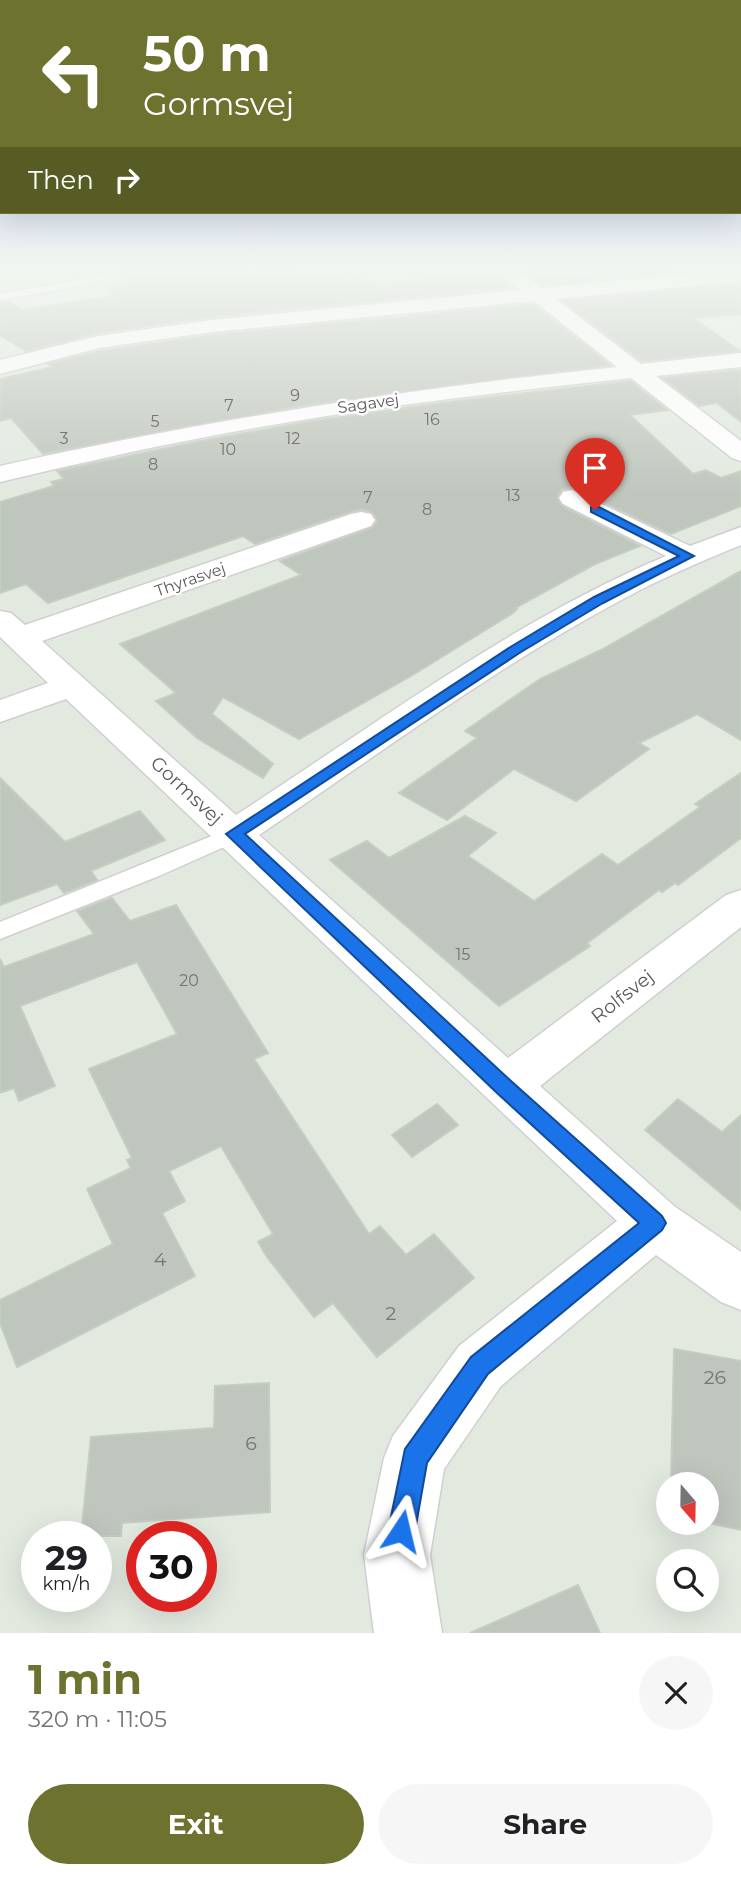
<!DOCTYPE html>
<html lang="en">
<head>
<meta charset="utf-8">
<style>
	:root { --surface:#fff; --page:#f6f6f6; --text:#202124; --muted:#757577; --accent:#6d722e }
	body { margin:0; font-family:Montserrat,sans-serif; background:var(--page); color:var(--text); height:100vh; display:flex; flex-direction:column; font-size:26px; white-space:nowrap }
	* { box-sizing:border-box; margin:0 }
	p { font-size:23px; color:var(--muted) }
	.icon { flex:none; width:38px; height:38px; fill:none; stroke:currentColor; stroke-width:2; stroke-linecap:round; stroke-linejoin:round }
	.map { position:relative; height:1633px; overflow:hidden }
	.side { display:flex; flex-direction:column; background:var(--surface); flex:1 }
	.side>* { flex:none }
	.banner { position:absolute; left:0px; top:0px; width:742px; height:214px; box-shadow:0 7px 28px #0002; background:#6d722e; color:#fff; overflow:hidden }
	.needle { width:46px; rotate:160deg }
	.controls { position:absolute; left:656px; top:1472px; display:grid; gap:14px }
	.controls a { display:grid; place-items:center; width:63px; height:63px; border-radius:50%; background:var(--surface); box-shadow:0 7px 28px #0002; font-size:35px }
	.speed { position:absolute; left:21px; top:1521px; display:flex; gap:14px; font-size:35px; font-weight:700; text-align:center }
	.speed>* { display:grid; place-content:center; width:91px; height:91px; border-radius:50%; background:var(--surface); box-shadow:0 7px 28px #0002; line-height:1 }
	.speed small { font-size:18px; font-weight:400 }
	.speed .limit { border:10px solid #d22; background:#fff; color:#111 }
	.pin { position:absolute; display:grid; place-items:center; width:60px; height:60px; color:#fff; margin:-72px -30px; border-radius:50% 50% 50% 0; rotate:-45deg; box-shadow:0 0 7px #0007 }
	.pin .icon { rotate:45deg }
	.me { position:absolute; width:77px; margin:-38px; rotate:10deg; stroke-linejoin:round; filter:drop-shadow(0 0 5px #0008) }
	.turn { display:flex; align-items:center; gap:24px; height:147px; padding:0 28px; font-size:32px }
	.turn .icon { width:91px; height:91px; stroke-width:2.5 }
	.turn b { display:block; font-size:49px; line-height:60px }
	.then { display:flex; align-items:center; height:66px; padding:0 28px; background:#0003; gap:14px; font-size:26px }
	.round { display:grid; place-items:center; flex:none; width:74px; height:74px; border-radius:37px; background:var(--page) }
	.overview { display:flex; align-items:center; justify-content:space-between; height:119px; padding:0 28px }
	h1 { font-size:42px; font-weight:700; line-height:52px; color:var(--accent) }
	.button { display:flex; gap:14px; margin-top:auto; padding:14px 28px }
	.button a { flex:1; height:80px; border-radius:42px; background:var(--accent); color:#fff; font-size:28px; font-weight:700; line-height:80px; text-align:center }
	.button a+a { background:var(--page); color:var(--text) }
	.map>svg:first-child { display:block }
</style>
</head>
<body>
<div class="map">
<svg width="741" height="1633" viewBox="0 0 741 1633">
	<rect width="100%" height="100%" fill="#e2eae0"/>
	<g fill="#bfc6bd" stroke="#c4cebf" stroke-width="2">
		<polygon points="118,268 296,268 306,277 338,274 345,280 360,279 377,283 444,278 440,273 493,269 515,288 212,317 98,333 26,351 0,335 0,302 10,301 22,310 113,296 107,287 129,284"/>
		<polygon points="519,268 709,268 711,269 543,285"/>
		<polygon points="735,284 741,288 741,314 693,318 740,351 642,361 563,301"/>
		<polygon points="533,304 610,365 307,405 43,454 11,418 0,421 0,379 53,367 48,364 100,351 212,335"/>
		<polygon points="741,370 741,422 717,403 699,406 663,378"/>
		<polygon points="630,381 667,410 630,415 693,474 706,470 721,478 741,471 741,506 671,534 573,488 562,489 557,497 562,506 640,546 595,564 515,608 517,609 513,613 411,676 299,739 223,697 212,714 273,764 263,778 197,738 156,701 176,693 120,644 301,575 280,561 372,528 377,521 373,513 362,509 350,512 255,544 243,536 48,603 26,584 0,593 0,502 54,486 51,482 64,479 57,471 200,441 312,421 448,402"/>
		<polygon points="741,571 741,740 697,714 639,743 649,749 576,801 514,769 447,820 399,793 477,738 465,731 540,679 601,650"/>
		<polygon points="741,773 741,838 678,885 675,883 662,892 659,890 587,943 590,946 499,1006 330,860 367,841 389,858 465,816 496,833 468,856 534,901 602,854 618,865 700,807 695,804"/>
		<polygon points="0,778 65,842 140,811 165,840 91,871 97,880 64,893 57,884 0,905"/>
		<polygon points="112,898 130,921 176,905 268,1053 254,1059 369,1234 380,1226 406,1255 434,1234 474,1278 377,1357 333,1303 314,1317 267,1257 258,1242 273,1234 221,1146 169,1171 185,1201 162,1213 195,1276 17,1367 0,1323 0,1300 113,1244 87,1189 131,1168 127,1160 132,1158 89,1069 177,1034 137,962 20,1006 55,1086 19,1101 14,1088 0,1093 0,959 4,967 94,934 77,911"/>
		<polygon points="678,1099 722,1132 741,1115 741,1210 645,1130"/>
		<polygon points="437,1104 458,1125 412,1157 392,1135"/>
		<polygon points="674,1349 741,1361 741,1530 704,1522 707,1522 707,1484 671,1484"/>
		<polygon points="269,1383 270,1512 122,1523 121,1536 81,1536 91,1437 214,1428 215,1386"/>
		<polygon points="578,1585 600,1633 470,1633"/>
	</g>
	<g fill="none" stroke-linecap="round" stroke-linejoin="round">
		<defs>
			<g id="lane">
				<polygon points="106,275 111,278 110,280 0,300 0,294"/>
				<polygon points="234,827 242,829 245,834 242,839 159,876 0,939 0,922"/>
			</g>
			<g id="street">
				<path d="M495,268H515L542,288L741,269V281L556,299L641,364L741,353V367L656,376L741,441V461L732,458L631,378C509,391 387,405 266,426C177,441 88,461 0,482V466C206,420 407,389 617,367L534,301L212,332L99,348L0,374V360L98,336L212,320L521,290Z"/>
				<path d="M572,490L690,546L741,527V545C702,561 662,578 625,598C497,666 379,754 259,835L508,1058L726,895L741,890V927L540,1086L674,1206L741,1252V1310L721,1302L656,1255L501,1386L444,1469L430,1555L442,1633H374L364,1555L384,1458L393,1436L459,1346L617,1221L66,699L0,722V700L48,683L0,637V611L11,613L25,625L351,514L361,512L371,514L375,520L371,526L42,641L236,815C375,725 512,621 666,556L563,504L559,498L563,492Z"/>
			</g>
		</defs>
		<use href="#lane" stroke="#d1ced3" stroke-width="3"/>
		<use href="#street" stroke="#d1ced3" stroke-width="3"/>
		<use href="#lane" fill="#fff" fill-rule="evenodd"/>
		<use href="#street" fill="#fff" fill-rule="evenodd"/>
	</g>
	<linearGradient id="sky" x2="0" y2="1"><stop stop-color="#9baeed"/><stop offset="0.54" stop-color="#f2f6f1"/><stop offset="1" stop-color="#f2f6f1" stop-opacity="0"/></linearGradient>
	<rect width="741" height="496" fill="url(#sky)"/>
	<polygon fill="#1a73e8" stroke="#114b97" stroke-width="2" points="591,507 599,507 694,556 603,603 521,652 245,834 511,1081 662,1216 666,1223 662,1230 488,1374 427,1463 415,1531 411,1540 401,1544 392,1540 388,1531 405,1449 471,1357 639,1223 497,1093 226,834 512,646 594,597 679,556 591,512"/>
	<g text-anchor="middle" stroke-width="5" stroke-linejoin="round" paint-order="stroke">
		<g font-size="16" fill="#757476">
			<text x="295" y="401">9</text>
			<text x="229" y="411">7</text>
			<text x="432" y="425">16</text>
			<text x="155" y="427">5</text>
			<text x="64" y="444">3</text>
			<text x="293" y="444">12</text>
			<text x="228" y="455">10</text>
			<text x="153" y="470">8</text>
			<text x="513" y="501">13</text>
			<text x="368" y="503">7</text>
			<text x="427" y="515">8</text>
			<text x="463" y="960">15</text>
			<text x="189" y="986">20</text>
		</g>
		<g font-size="16" fill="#5c595f" stroke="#fff">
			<text transform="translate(368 403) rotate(-8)" y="6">Sagavej</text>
			<text transform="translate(190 579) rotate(-19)" y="6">Thyrasvej</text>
		</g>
		<g font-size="19" fill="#5c595f" stroke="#fff">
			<text transform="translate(187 790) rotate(43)" y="7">Gormsvej</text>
			<text transform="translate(622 996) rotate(-38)" y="7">Rolfsvej</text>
		</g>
		<g font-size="19" fill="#757476">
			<text x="160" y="1266">4</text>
			<text x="391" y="1320">2</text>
			<text x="715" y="1384">26</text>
			<text x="251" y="1450">6</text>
		</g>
	</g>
</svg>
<div class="controls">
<a><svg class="needle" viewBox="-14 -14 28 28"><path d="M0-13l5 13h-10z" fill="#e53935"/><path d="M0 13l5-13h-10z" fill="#757577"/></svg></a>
<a><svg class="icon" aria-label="search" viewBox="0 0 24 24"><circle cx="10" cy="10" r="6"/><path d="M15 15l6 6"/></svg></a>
</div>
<div class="speed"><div>29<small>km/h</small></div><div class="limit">30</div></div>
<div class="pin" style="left:595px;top:510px;background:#d93025"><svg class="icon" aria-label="arrive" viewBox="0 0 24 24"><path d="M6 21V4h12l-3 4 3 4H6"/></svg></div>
<svg class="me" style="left:401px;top:1531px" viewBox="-20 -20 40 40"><path d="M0-17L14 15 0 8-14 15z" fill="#1a73e8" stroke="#fff" stroke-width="4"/></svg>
<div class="banner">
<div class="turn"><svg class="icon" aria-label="left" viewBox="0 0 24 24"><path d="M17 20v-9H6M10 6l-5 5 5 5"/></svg><div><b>50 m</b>Gormsvej</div></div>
<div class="then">Then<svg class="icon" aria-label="right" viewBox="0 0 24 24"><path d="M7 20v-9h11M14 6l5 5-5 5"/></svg></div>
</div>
</div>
<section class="side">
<div class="overview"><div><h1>1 min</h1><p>320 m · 11:05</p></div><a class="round"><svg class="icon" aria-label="close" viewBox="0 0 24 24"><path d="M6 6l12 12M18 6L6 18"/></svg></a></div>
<div class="button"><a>Exit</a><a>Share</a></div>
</section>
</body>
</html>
